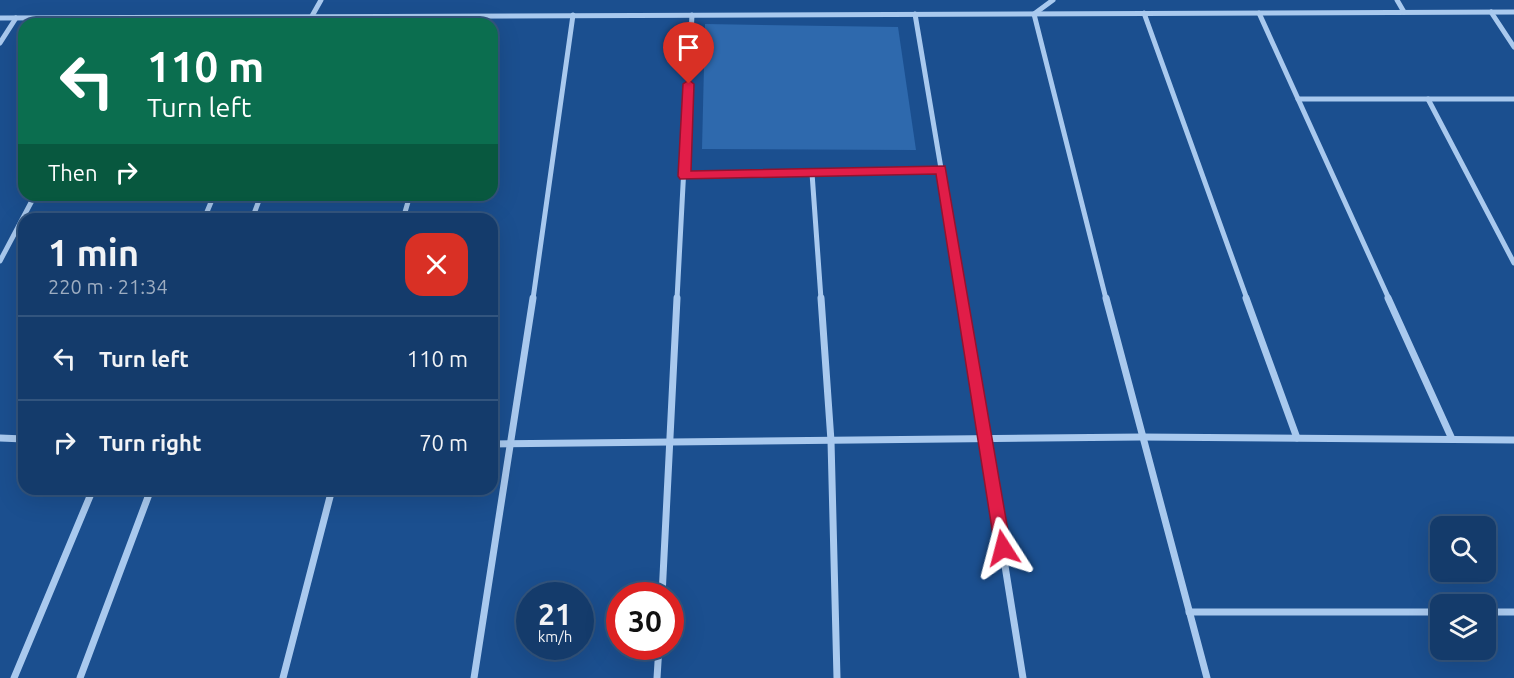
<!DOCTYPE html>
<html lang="en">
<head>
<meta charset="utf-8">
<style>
	:root { --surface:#143b6b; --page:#1d4271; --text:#f1f3f6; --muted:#9dadc1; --line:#33557e }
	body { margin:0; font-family:Ubuntu,sans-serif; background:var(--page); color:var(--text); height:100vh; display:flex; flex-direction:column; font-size:22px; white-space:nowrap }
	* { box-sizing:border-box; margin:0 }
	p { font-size:20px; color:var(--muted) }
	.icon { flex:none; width:33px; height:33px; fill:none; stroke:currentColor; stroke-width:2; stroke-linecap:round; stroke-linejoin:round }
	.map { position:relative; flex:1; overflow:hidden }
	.details { position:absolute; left:18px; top:213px; width:480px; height:282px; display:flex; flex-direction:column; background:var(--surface); border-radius:18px; box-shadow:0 6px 24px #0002,0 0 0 2px var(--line) }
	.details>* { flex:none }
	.banner { position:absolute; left:18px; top:18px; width:480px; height:183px; border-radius:18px; box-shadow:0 6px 24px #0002,0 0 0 2px var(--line); background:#0b6e4f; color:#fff; overflow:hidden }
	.fabs { position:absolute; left:1430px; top:516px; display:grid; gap:12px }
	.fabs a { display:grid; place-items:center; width:66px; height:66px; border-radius:12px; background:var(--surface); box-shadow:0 6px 24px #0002,0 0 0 2px var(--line); font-size:30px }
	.speed { position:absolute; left:516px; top:582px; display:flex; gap:12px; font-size:30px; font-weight:700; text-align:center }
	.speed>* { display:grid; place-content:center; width:78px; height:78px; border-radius:50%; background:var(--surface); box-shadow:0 6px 24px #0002,0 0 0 2px var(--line); line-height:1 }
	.speed small { font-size:15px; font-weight:400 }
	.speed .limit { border:9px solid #d22; background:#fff; color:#111 }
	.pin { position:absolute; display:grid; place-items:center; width:51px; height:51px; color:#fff; margin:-62px -26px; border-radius:50% 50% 50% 0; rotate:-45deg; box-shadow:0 0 6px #0007 }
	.pin .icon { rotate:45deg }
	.me { position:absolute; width:66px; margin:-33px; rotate:351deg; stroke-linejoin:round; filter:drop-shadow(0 0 4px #0008) }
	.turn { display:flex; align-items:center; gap:21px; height:126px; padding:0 30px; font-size:27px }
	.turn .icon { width:78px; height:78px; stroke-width:2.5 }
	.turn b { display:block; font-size:42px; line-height:51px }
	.then { display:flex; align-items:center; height:57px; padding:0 30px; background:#0003; gap:12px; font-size:22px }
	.round { display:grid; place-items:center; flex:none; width:63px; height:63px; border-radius:18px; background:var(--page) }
	.head { display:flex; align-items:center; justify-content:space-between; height:102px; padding:0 30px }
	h1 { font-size:36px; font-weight:700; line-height:45px }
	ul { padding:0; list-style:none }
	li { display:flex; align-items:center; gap:18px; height:84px; padding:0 30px; border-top:2px solid var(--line) }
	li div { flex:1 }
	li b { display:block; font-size:22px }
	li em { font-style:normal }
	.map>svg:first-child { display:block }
</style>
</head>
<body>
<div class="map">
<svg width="1514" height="678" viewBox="0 0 1514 678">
	<rect width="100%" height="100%" fill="#1b4f8f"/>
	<polygon fill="#2e69ad" points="705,24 898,27 916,150 702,149"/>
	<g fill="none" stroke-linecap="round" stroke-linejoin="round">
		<g stroke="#a9c9ee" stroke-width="5">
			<polyline points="1053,0 1034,14 1106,299"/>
			<polyline points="1397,0 1404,12"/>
			<polyline points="1491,12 1514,47"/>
			<polyline points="1144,13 1247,299"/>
			<polyline points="1259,13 1389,299"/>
			<polyline points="915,14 963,299"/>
			<polyline points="312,16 321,0"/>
			<polyline points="0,18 1514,12"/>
			<polyline points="0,43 16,18"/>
			<polyline points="1298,99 1514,99"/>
			<polyline points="1428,99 1514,263"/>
			<polyline points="812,173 821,299"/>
			<polyline points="684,176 941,169"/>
			<polyline points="204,219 214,195"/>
			<polyline points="252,219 261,195"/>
			<polyline points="403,219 410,195"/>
			<polyline points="0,261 35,195"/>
			<polyline points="533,299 573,15"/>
			<polyline points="677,299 692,15"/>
		</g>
		<g stroke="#a9c9ee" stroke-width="7">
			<polyline points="821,298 831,441 837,678"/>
			<polyline points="962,298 1023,678"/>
			<polyline points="1106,298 1207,678"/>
			<polyline points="1246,298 1297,438"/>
			<polyline points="1388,298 1452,439"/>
			<polyline points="0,438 24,439"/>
			<polyline points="492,444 1141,437 1514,440"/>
			<polyline points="662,596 677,298"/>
			<polyline points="1189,612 1440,612"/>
			<polyline points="1485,612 1514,612"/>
			<polyline points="14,678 93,489"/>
			<polyline points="80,678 151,489"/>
			<polyline points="283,678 332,489"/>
			<polyline points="474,678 533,298"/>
			<polyline points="657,678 659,646"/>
		</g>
	</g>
	<polygon fill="#e11d48" stroke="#92132f" stroke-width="1.5" points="689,80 694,84 691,171 945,166 1011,548 1008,553 1003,555 997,553 995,548 936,174 680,179 678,176 683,84"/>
</svg>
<div class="fabs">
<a><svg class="icon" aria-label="search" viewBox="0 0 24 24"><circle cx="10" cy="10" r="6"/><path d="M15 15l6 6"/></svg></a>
<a><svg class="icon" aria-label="layers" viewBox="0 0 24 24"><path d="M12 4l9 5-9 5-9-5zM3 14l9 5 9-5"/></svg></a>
</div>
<div class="speed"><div>21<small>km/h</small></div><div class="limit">30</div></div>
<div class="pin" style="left:689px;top:84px;background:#d93025"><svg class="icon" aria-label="arrive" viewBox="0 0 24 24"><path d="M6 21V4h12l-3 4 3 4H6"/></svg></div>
<svg class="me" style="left:1003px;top:548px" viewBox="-20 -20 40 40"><path d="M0-17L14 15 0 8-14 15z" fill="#e11d48" stroke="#fff" stroke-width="4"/></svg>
<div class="banner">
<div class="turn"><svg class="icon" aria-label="left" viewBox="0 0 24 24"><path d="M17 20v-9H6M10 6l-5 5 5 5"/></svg><div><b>110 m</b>Turn left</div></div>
<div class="then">Then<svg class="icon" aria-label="right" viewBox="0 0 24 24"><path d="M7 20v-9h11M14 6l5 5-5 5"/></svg></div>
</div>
<section class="details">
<div class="head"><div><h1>1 min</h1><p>220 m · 21:34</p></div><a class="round" style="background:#d93025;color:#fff"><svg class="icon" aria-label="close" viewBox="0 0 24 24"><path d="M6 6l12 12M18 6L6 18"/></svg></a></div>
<ul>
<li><svg class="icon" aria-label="left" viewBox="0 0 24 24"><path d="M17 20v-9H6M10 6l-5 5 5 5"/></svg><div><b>Turn left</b></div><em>110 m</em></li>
<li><svg class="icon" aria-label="right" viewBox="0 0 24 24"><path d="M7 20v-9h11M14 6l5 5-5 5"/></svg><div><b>Turn right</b></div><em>70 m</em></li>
</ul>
</section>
</div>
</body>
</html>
